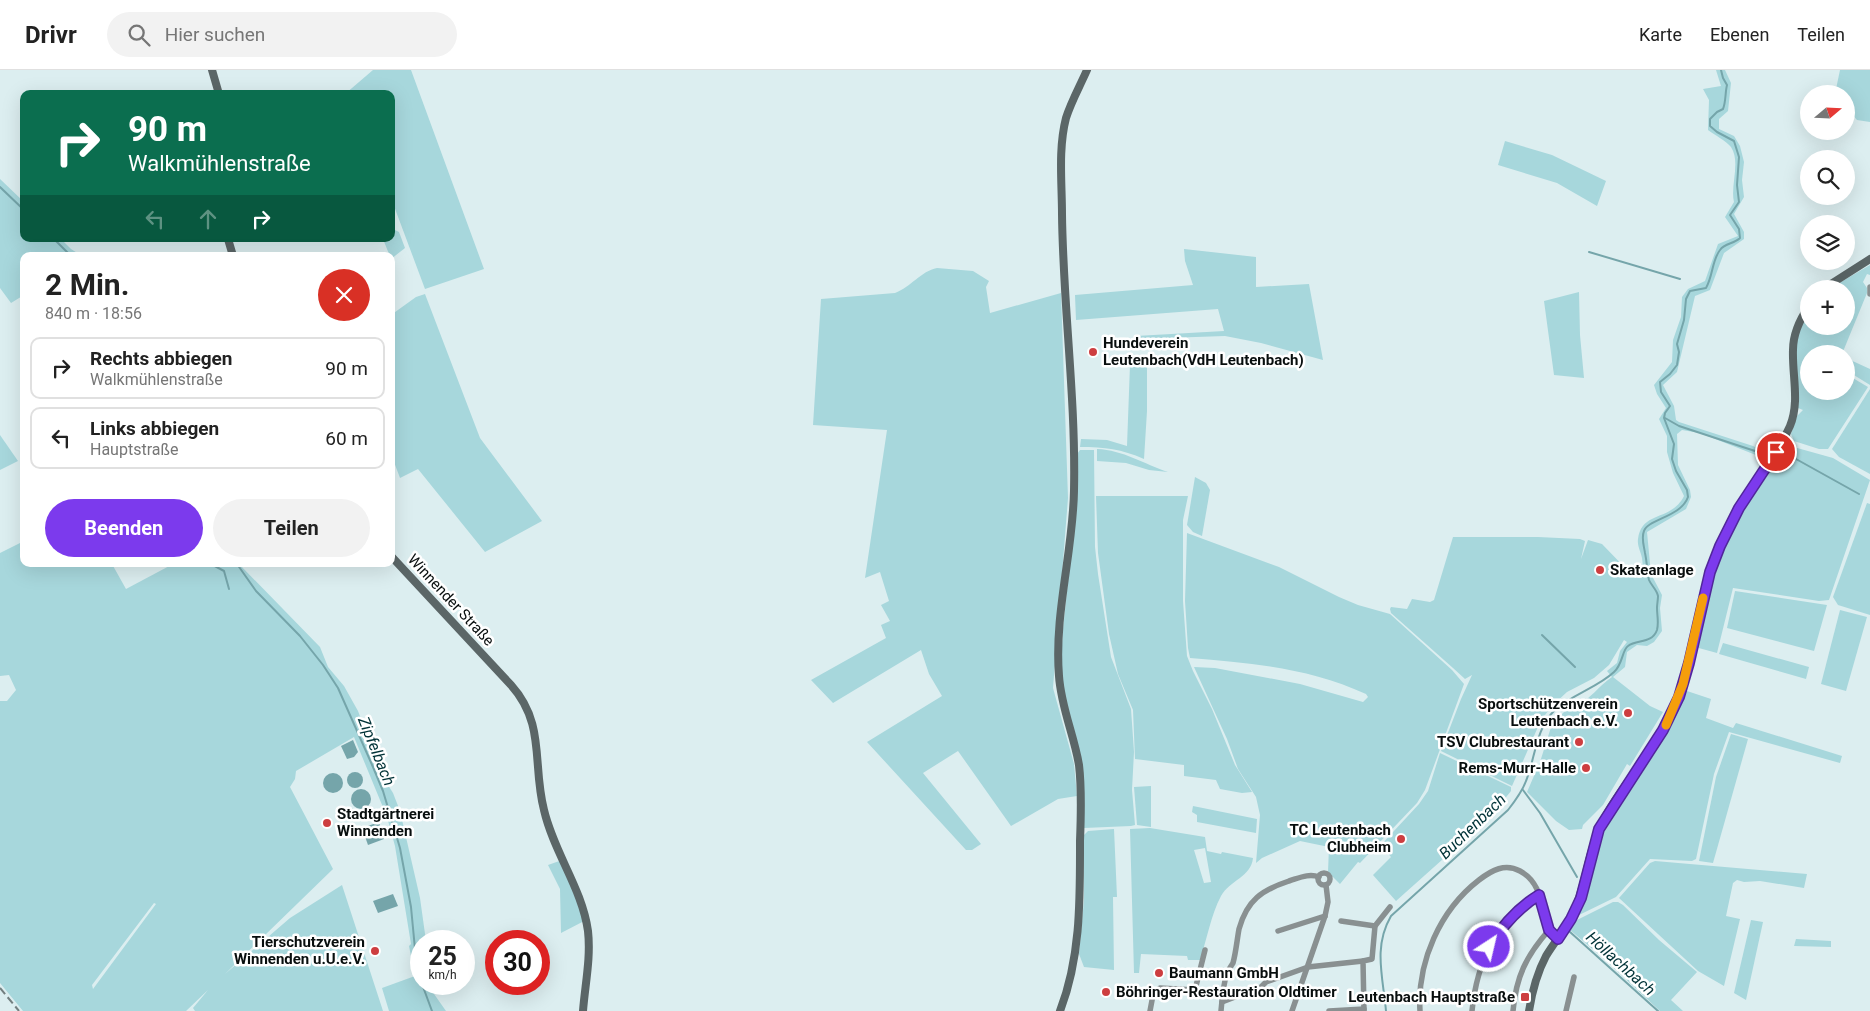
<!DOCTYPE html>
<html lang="de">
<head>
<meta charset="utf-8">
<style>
	:root { --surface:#fff; --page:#f2f2f2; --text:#222; --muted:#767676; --line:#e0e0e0; --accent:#7c3aed }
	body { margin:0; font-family:Roboto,sans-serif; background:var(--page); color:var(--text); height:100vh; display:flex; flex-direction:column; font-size:19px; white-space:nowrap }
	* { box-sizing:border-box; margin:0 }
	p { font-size:16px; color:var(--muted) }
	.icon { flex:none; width:28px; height:28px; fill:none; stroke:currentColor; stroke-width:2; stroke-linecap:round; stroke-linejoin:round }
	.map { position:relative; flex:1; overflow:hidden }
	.sheet { position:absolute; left:20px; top:182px; width:375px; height:315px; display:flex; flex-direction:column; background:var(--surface); border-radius:10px; box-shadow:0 5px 20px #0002 }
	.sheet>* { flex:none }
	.hud { position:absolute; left:20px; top:20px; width:375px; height:152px; border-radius:10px; box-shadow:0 5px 20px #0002; background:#0b6e4f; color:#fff; overflow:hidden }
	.needle { width:32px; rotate:71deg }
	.controls { position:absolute; left:1800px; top:15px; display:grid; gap:10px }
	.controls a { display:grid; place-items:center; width:55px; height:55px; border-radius:50%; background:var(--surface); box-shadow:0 5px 20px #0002; font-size:25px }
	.speed { position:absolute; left:410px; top:860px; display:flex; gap:10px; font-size:25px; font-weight:700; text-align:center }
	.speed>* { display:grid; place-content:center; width:65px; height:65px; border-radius:50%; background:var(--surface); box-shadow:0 5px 20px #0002; line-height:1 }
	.speed small { font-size:12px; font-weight:400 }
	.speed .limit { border:8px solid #d22; background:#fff; color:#111 }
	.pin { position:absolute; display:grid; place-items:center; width:42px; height:42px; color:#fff; margin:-21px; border:2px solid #fff; border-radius:50%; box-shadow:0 1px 5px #0007 }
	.me { position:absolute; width:55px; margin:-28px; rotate:35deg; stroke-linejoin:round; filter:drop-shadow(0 0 4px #0008) }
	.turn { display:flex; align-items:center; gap:18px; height:105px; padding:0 25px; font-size:22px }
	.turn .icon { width:65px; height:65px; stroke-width:2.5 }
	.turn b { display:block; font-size:35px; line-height:42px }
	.lanes { display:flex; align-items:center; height:48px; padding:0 25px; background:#0003; justify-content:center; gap:25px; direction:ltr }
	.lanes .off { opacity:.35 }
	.round { display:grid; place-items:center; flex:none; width:52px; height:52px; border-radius:26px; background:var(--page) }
	.summary { display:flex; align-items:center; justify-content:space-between; height:85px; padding:0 25px }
	h1 { font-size:30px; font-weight:700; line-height:38px }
	.action { display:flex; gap:10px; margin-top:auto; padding:10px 25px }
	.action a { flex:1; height:58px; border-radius:30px; background:var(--accent); color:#fff; font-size:20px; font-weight:700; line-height:58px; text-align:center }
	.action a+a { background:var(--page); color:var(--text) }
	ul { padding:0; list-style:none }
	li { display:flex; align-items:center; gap:15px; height:62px; margin:0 10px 8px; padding:0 15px; border:2px solid var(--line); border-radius:10px }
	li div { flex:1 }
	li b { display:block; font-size:19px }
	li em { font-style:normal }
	header { display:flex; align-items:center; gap:30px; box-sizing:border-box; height:70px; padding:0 25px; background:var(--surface); border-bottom:1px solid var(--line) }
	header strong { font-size:24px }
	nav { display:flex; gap:28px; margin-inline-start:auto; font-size:18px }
	.search { width:350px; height:45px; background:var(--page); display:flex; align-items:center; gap:12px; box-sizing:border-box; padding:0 18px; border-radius:28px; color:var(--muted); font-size:19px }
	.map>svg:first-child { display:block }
</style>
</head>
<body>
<header>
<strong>Drivr</strong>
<div class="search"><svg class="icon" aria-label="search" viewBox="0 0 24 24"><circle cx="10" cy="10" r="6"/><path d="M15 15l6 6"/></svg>Hier suchen</div>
<nav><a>Karte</a><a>Ebenen</a><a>Teilen</a></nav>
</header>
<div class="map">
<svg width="1870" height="941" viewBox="0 0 1870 941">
	<rect width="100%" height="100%" fill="#dceef0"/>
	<g fill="#a7d7dc" fill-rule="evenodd">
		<polygon points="373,0 411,0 484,199 425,219 391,128 391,24 345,24"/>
		<path d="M1716,0H1725L1731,13L1728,41L1719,49V59L1734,66L1740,76L1744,92L1742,110L1744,127L1734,144L1744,162V169L1724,183L1710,220L1695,226L1677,302L1663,315L1674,336L1676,350L1679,352L1753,376L1765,382L1761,387L1700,363L1682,360L1677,364L1678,395L1690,420L1691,427L1686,439L1647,462L1651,504L1662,525L1660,538L1662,561L1654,572L1647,576L1637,575L1627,582L1625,597L1613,607L1650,636L1663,642L1630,696L1627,694L1603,735L1583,755L1582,759L1569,760L1556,751L1527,722L1540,692L1552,654L1571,635L1576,637C1590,629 1599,616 1612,607L1607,601L1617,593L1620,581L1627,572L1624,570L1609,595L1594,608L1567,622L1553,635L1541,650L1512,716L1441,681L1461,629L1472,605L1465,609L1453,598L1391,543L1390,539L1391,537L1407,539L1412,529L1430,532L1434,530L1453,467H1538L1580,469L1585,471L1581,489L1588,470L1602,474L1635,508H1642C1643,502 1643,495 1642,488C1641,482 1637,476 1638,469C1642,440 1671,452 1684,426L1673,403L1667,382V366L1659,349L1666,338L1657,324L1654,315L1672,292L1673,270L1681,247L1682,227L1688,219L1705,211L1718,174L1738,166L1725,147L1734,132C1730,116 1741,92 1731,77C1726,71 1715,65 1708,60L1709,30L1703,19L1721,16Z"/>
		<polygon points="1840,0 1870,0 1870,52 1857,50 1846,38 1846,24 1838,24 1836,19"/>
		<polygon points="1505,71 1552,85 1606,111 1597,136 1557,113 1498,95"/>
		<polygon points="0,109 24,132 24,169 61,169 71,179 82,186 24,186 24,225 11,233 0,218"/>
		<polygon points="391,149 395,160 399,162 405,178 391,189 383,169 391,169"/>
		<polygon points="1184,179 1256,187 1256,217 1309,214 1323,290 1261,273 1225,266 1137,269 1136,266 1224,261 1218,239 1076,250 1075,225 1193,215 1185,191"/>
		<path d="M1870,195V205L1867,204L1863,212L1867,218V223L1842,284H1809V321H1846V304L1868,317L1828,379H1819L1794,371L1791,364L1797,346L1803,340L1798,338C1800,317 1793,295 1796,274C1798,262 1803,252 1809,241V256H1846V219H1829Z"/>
		<path d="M937,198L973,201L989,211L986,217L990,243L1061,223L1068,428L1053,618L1074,694L1077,726L1058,729L1011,756L958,681L923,703L981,774L972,780H966L867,672L942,626L929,604L921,580L833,633L811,610L886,568L881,555L890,551L881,535L889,531L880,502L865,508L887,360L813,355L821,229L895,223C911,217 921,201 937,198Z"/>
		<polygon points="1579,222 1580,265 1584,308 1554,305 1544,231"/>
		<polygon points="425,224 480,368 542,451 485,482 418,399 400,408 391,384 391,245 416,227"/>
		<polygon points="1846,288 1870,299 1870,315 1849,302 1846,300"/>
		<path d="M1147,294V341L1144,389C1121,379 1105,377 1080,377L1081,369L1107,370L1127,376L1130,295Z"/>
		<polygon points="1870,319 1870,404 1839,387 1832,379"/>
		<polygon points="0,365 18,391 0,400"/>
		<path d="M1790,376L1833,388L1870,410L1829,530L1819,531L1733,518L1717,583L1695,577C1703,543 1709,508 1723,476C1738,443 1759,413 1780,383L1782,380Z"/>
		<path d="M1097,379C1123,380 1144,394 1168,402L1149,400L1126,393L1097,391Z"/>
		<polygon points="1080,380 1094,380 1095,477 1098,504 1111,587 1131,639 1134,682 1132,720 1135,755 1131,756 1084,758 1084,731 1063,618 1061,592 1063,559 1077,427 1077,384"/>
		<polygon points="1195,407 1206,413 1210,420 1202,466 1193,462 1187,455"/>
		<polygon points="1096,426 1188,426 1183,450 1183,531 1187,586 1193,601 1212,639 1235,695 1252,722 1242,723 1220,719 1216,710 1184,706 1184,695 1135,689 1133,640 1118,604 1109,564 1098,483"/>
		<polygon points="1867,433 1870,434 1870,545 1838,535 1833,527"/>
		<path d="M1187,463L1279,497L1339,527L1358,535L1390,544L1452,600L1464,614L1425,720L1417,733L1360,793L1358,792L1340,814L1328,802L1329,777L1300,771L1262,788L1256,793L1260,745L1256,727L1238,699L1227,669L1194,597L1215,598L1300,614L1363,632L1368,627L1366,624C1309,598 1252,593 1190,588L1188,578L1185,531Z"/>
		<path d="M24,471V494H112L126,519L173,494H239L320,577L328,597L344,616L358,641L383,707L393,723L400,741L420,828L426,871H421V914H427L446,941H389L382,918L415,906L409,876L411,874L395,776L387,747L354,667L296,701L295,709L290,717L333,799L225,904L290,848L342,815L383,941H195L193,938L208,920L186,941H23L0,913V631H7L16,620L9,605L0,606V483ZM154,833L156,834L93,919L92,915Z"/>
		<polygon points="1735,521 1827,535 1814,581 1727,558"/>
		<polygon points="1840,540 1867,547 1846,621 1821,614"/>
		<polygon points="1723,573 1809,597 1806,609 1719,584"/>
		<polygon points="1684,620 1711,629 1706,648 1733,658 1736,653 1842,686 1840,693 1729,662 1714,704 1696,789 1692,791 1650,789 1616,827 1579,845 1577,842 1602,759"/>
		<polygon points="1731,664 1748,669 1713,793 1699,791 1716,707"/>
		<polygon points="1440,683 1511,717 1511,721 1490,747 1396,831 1373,805 1391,787 1381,775 1419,734 1428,721"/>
		<polygon points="1151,716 1151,757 1137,755 1134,717"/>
		<polygon points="1193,736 1257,749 1256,763 1197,752 1197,745 1192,742"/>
		<path d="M1150,758L1205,767L1207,781L1221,784L1222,782L1253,788C1251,807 1230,810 1221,826C1211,845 1207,869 1200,890H1188L1187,886L1141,884L1139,903H1134L1130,759ZM1205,778L1211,812L1204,813L1194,780Z"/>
		<polygon points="1114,759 1117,827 1113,827 1114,900 1084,897 1079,884 1084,830 1084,765 1088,761"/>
		<polygon points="565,789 588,849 561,863 560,819 548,795"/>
		<polygon points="1655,791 1807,804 1804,818 1760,811 1744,812 1737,810 1733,813 1726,846 1740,849 1724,916 1698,901 1619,828 1650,793"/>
		<polygon points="1613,832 1618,832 1623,835 1659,870 1697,902 1671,930 1683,941 1660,941 1602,887 1570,860 1577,850"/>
		<polygon points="1751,850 1763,852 1746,930 1734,923"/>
		<polygon points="1796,869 1831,871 1831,877 1794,876"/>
	</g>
	<g fill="#75a5aa">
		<polygon points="353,670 358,682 354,687 347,689 341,676"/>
		<circle cx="355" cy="710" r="8"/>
		<circle cx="333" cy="713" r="10"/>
		<circle cx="361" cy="729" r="10"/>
		<polygon points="379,752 384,769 368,775 362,758"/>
		<polygon points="393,824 398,836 378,843 373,831"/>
	</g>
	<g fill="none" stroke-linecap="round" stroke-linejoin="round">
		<g stroke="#75a5aa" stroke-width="2">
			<polyline points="0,117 24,140"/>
			<polyline points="54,169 71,186"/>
			<polyline points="1589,182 1680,209"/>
			<polyline points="1665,348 1679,356 1761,383"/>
			<polyline points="1779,390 1786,392 1796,389 1859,424"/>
			<polyline points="211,494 224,501 229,519"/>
			<polyline points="237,494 256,521 300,566 323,595 338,618 373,697 383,721 400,778 411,837 417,900 421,912"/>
			<polyline points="1542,565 1575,597"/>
			<polyline points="1523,720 1540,743 1577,807"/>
			<polyline points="1570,862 1658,941"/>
			<polyline points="422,914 432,941"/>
			<path d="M1386,941C1383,907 1373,877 1391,846L1508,740C1515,731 1522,722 1526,711C1535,689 1536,658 1554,641C1572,624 1597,618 1614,602C1623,594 1622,580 1628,576C1637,569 1652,574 1657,560C1659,552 1657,546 1657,538C1657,534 1658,530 1658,526C1657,520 1651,515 1649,510C1647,501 1647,492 1645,483C1644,476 1641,468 1644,461C1648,449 1681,447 1688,427L1687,420L1676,401L1672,389L1674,374L1664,348L1665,343L1670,336L1661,322L1660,312L1670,304L1677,295L1679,282L1677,274L1684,250L1686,229L1690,221L1706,218C1713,206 1712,190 1720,180C1725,173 1734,174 1740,168L1739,159L1730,145L1739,132L1737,115L1739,87L1734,71L1717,62L1710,56V49L1717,42L1723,39C1726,32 1725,23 1727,15L1723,8L1721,0"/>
		</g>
		<g stroke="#899091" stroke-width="5.5">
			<polyline points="1870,217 1870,224"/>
			<circle cx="1324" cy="809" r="6"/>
			<polyline points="1341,851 1375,856"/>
			<polyline points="1278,861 1325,846"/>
			<polyline points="1222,932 1261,917 1266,912 1308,897 1363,891"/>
			<polyline points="1150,941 1153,925 1160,918 1195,920 1205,880"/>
			<path d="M1221,941C1222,929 1223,915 1227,903C1229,899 1231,896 1233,893C1236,882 1237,870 1239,859C1247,830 1262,820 1289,811C1299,808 1309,803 1319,807"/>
			<polyline points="1292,941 1325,846 1328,832 1326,815"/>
			<polyline points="1329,941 1364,939"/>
			<polyline points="1364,941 1363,891 1372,889 1375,856 1390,837"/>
			<path d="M1420,941C1417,892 1440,840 1479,810C1492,800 1505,793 1520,801C1539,811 1541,831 1546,850C1547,853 1548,858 1549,861C1551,864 1555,866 1558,869"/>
			<path d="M1472,941C1477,891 1496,852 1539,825"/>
			<path d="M1513,941C1516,907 1526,886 1549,860"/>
			<polyline points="1566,941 1574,907"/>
		</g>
		<g stroke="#5b6667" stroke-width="8">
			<polyline points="212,0 219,24"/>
			<polyline points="228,169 233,186"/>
			<polyline points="1823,219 1870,189"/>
			<path d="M391,486L511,615C546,654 532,694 544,740C554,783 582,818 588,861C591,888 585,915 583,941"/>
			<path d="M1060,941C1081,887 1080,829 1080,771C1081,746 1082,720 1079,695C1074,665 1061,637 1059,606C1054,544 1073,482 1074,421C1076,328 1063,236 1062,144C1062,113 1058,79 1066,48C1071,32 1080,16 1087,0"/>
			<path d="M1529,941C1532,922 1537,903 1546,886C1555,871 1566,859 1573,843C1586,817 1587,786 1599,759C1617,719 1651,687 1670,647C1694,597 1695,539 1715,488C1724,466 1735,445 1747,426C1762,403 1779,381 1790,356C1800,332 1792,305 1793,280C1793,265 1800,249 1809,236"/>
		</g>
		<polyline stroke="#737f80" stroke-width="2" stroke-dasharray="8 4" stroke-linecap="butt" points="0,918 19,941"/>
	</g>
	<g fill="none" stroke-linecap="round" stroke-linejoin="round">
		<defs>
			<path id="route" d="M1489,877C1502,856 1518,838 1539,825L1549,860L1558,869L1571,849L1581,828L1599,759L1663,660L1679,627L1689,593L1710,502L1720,476L1739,438L1776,382"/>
		</defs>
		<use href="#route" stroke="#51269a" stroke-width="12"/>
		<use href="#route" stroke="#7c3aed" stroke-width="9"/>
		<polyline stroke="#f59e0b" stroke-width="9" points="1666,655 1683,614 1703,528"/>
	</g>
	<g fill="#cd3e40" stroke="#fff" stroke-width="2">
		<circle cx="1093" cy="282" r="5"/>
		<circle cx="1600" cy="500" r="5"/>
		<circle cx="1628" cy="643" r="5"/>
		<circle cx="1579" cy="672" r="5"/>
		<circle cx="1586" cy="698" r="5"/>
		<circle cx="327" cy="753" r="5"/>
		<circle cx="1401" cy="769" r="5"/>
		<circle cx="375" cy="881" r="5"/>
		<circle cx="1159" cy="903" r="5"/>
		<circle cx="1106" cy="922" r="5"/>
		<rect x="1520" y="922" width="10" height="10" rx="2.5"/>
	</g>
	<g text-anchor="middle" stroke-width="5" stroke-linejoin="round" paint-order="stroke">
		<g font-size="15" font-weight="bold" fill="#080e0e" stroke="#fff" text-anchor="end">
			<text x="1103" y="278" text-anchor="start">Hundeverein<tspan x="1103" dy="17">Leutenbach(VdH Leutenbach)</tspan></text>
			<text x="1610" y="505" text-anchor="start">Skateanlage</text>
			<text x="1618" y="639">Sportschützenverein<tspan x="1618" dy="17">Leutenbach e.V.</tspan></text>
			<text x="1569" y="677">TSV Clubrestaurant</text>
			<text x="1576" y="703">Rems-Murr-Halle</text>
			<text x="337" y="749" text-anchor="start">Stadtgärtnerei<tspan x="337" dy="17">Winnenden</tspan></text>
			<text x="1391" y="765">TC Leutenbach<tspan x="1391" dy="17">Clubheim</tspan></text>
			<text x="365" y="877">Tierschutzverein<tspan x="365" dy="17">Winnenden u.U.e.V.</tspan></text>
			<text x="1169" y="908" text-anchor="start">Baumann GmbH</text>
			<text x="1116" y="927" text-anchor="start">Böhringer-Restauration Oldtimer</text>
			<text x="1515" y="932">Leutenbach Hauptstraße</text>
		</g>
		<g font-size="15" fill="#080e0e" stroke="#fff">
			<text transform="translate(451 530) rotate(47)" y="5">Winnender Straße</text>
		</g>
		<g font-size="16" font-style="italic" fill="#013237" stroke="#fff">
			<text transform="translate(377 681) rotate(68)" y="6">Zipfelbach</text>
			<text transform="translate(1472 756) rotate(-44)" y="6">Buchenbach</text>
			<text transform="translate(1621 893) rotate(42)" y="6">Höllachbach</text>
		</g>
	</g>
</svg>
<div class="controls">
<a><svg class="needle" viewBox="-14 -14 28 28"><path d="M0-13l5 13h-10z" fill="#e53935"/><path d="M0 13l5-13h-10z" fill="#767676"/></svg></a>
<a><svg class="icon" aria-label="search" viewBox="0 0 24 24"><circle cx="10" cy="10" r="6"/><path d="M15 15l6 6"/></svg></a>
<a><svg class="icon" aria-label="layers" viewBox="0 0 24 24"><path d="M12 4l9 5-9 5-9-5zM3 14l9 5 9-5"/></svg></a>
<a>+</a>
<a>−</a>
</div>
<div class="speed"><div>25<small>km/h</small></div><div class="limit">30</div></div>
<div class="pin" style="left:1776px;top:382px;background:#d93025"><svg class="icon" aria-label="arrive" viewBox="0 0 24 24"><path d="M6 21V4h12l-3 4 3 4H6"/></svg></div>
<svg class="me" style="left:1489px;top:877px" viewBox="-20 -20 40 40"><circle r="17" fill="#7c3aed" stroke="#fff" stroke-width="3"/><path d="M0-11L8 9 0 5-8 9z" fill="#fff"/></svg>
<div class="hud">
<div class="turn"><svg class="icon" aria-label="right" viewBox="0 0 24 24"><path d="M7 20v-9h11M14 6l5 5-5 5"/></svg><div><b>90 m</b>Walkmühlenstraße</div></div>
<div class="lanes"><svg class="icon off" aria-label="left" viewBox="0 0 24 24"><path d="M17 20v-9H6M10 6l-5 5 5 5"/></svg><svg class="icon off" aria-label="ahead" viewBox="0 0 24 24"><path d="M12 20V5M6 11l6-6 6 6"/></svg><svg class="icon" aria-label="right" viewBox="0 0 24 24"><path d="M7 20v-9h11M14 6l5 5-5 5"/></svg></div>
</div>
<section class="sheet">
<div class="summary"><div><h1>2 Min.</h1><p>840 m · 18:56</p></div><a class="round" style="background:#d93025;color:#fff"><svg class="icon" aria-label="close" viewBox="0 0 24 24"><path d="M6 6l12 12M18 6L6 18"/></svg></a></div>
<ul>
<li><svg class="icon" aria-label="right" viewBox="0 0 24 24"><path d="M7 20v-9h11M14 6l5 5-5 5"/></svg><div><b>Rechts abbiegen</b><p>Walkmühlenstraße</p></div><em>90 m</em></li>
<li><svg class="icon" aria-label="left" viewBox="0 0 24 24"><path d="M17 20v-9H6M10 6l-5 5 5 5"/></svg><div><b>Links abbiegen</b><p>Hauptstraße</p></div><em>60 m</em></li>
</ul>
<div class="action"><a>Beenden</a><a>Teilen</a></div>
</section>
</div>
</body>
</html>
